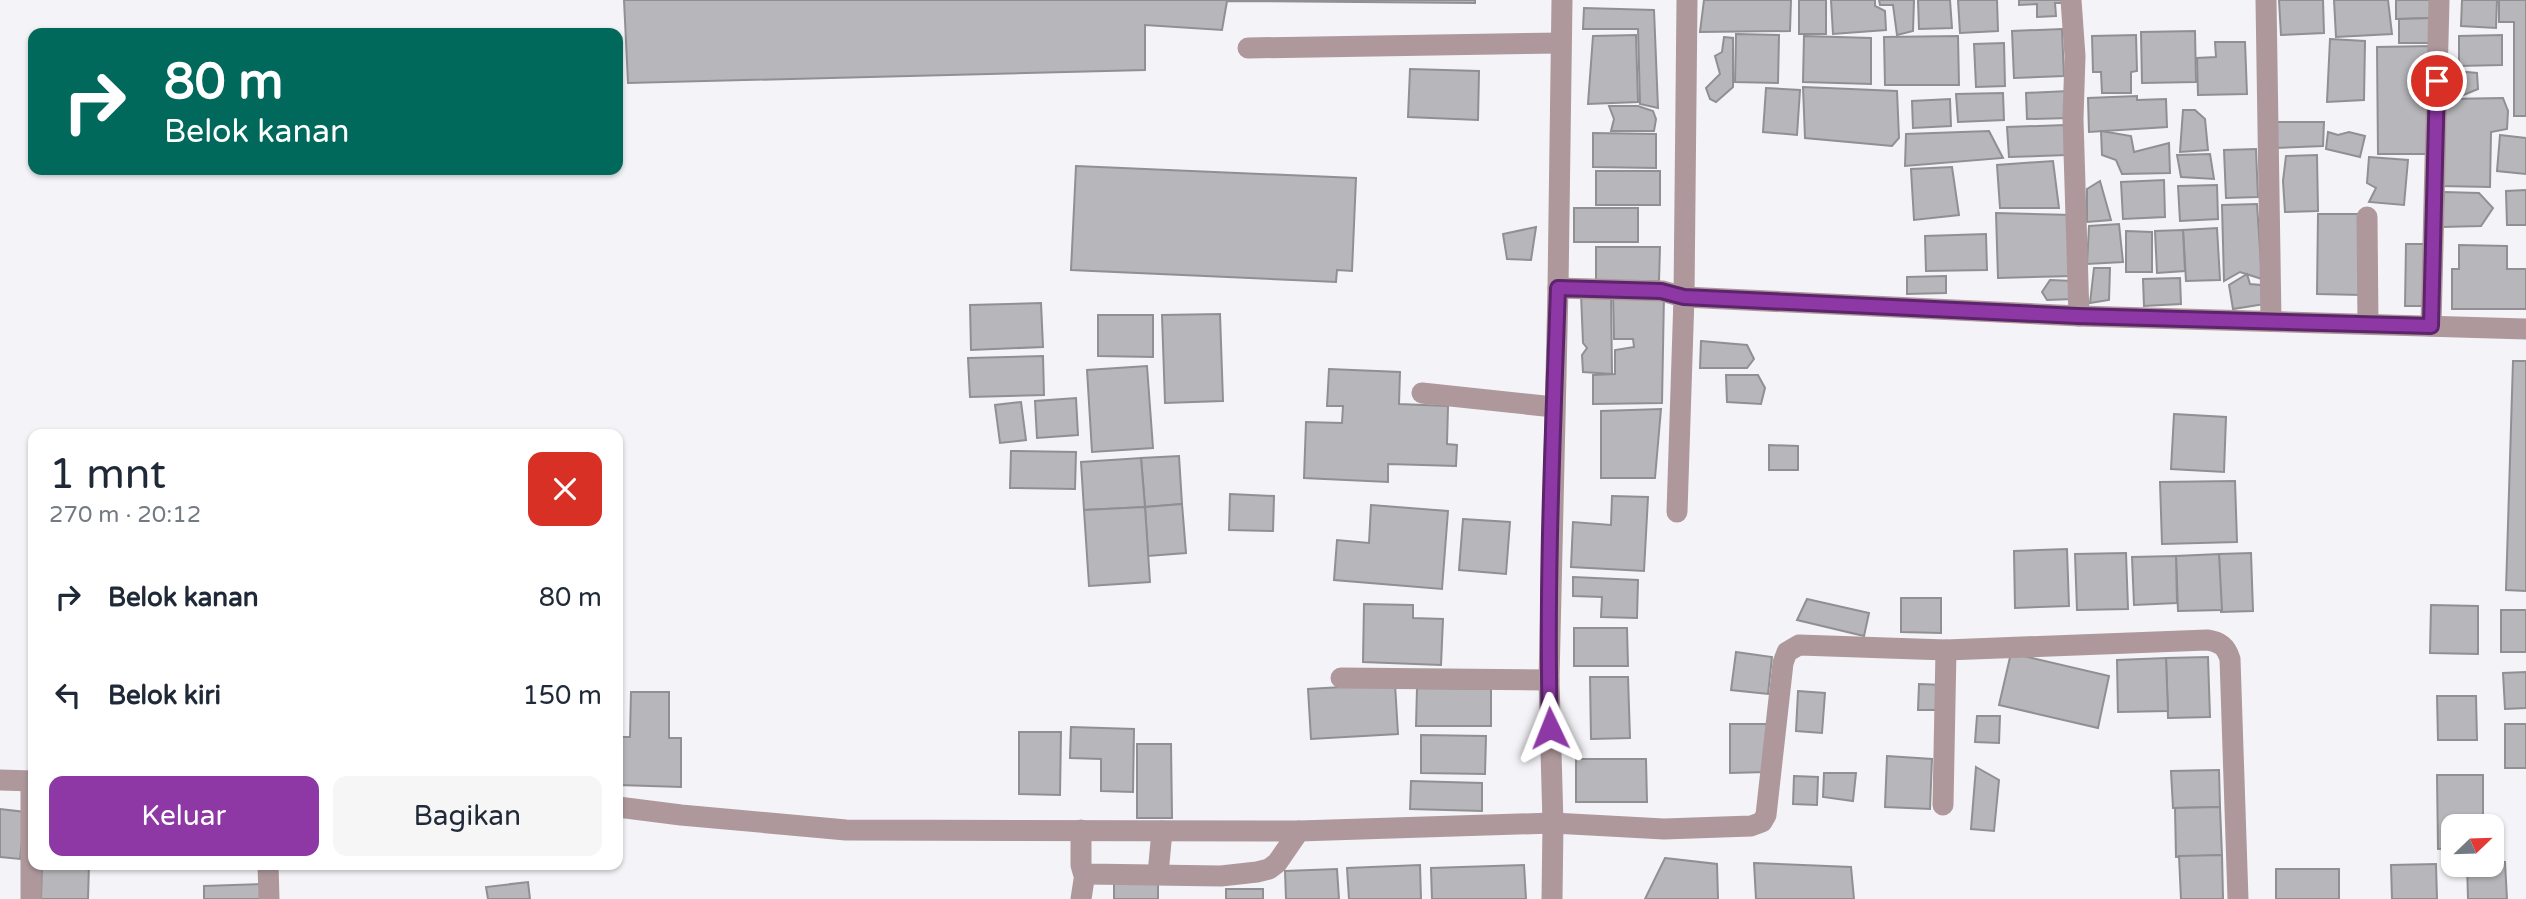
<!DOCTYPE html>
<html lang="id">
<head>
<meta charset="utf-8">
<style>
	:root { --surface:#fff; --page:#f6f6f7; --text:#1f2937; --muted:#747a83; --accent:#8e38a5 }
	body { margin:0; font-family:"Varela Round",sans-serif; background:var(--page); color:var(--text); height:100vh; display:flex; flex-direction:column; font-size:26px; white-space:nowrap }
	* { box-sizing:border-box; margin:0 }
	p { font-size:23px; color:var(--muted) }
	.icon { flex:none; width:38px; height:38px; fill:none; stroke:currentColor; stroke-width:2; stroke-linecap:round; stroke-linejoin:round }
	.map { position:relative; flex:1; overflow:hidden }
	.drawer { position:absolute; left:28px; top:429px; width:595px; height:441px; display:flex; flex-direction:column; background:var(--surface); border-radius:14px; box-shadow:0 2px 5px #0004 }
	.drawer>* { flex:none }
	.guide { position:absolute; left:28px; top:28px; width:595px; height:147px; border-radius:14px; box-shadow:0 2px 5px #0004; background:#00695c; color:#fff; overflow:hidden }
	.needle { width:46px; rotate:67deg }
	.tools { position:absolute; left:2441px; top:814px; display:grid; gap:14px }
	.tools a { display:grid; place-items:center; width:63px; height:63px; border-radius:14px; background:var(--surface); box-shadow:0 2px 5px #0004; font-size:35px }
	.pin { position:absolute; display:grid; place-items:center; width:60px; height:60px; color:#fff; margin:-30px; border:4px solid #fff; border-radius:50%; box-shadow:0 2px 7px #0007 }
	.me { position:absolute; width:77px; margin:-38px; rotate:358deg; stroke-linejoin:round; filter:drop-shadow(0 0 5px #0008) }
	.turn { display:flex; align-items:center; gap:24px; height:147px; padding:0 21px; font-size:32px }
	.turn .icon { width:91px; height:91px; stroke-width:2.5 }
	.turn b { display:block; font-size:49px; line-height:60px }
	.round { display:grid; place-items:center; flex:none; width:74px; height:74px; border-radius:14px; background:var(--page) }
	.headline { display:flex; align-items:center; justify-content:space-between; height:119px; padding:0 21px }
	h1 { font-size:42px; font-weight:600; line-height:52px }
	.button { display:flex; gap:14px; margin-top:auto; padding:14px 21px }
	.button a { flex:1; height:80px; border-radius:14px; background:var(--accent); color:#fff; font-size:28px; font-weight:600; line-height:80px; text-align:center }
	.button a+a { background:var(--page); color:var(--text) }
	ul { padding:0; list-style:none }
	li { display:flex; align-items:center; gap:21px; height:98px; padding:0 21px }
	li div { flex:1 }
	li b { display:block; font-size:26px }
	li em { font-style:normal }
	.map>svg:first-child { display:block }
</style>
</head>
<body>
<div class="map">
<svg width="2526" height="899" viewBox="0 0 2526 899">
	<rect width="100%" height="100%" fill="#f4f4f8"/>
	<g fill="#b7b6ba" stroke="#908f92" stroke-width="2">
		<polygon points="624,0 1475,0 1475,3 1227,1 1222,30 1145,25 1145,70 628,83"/>
		<polygon points="1704,0 1791,0 1790,31 1700,32"/>
		<rect x="1799" y="0" width="27" height="34"/>
		<polygon points="1831,0 1875,0 1875,6 1885,11 1886,30 1833,34"/>
		<polygon points="1879,0 1914,0 1913,31 1897,35 1893,5 1880,5"/>
		<polygon points="1918,0 1950,0 1952,28 1919,29"/>
		<polygon points="1958,0 1997,0 1998,31 1960,33"/>
		<polygon points="2019,0 2062,0 2062,3 2055,3 2056,16 2037,17 2037,4 2019,5"/>
		<polygon points="2279,0 2323,0 2324,33 2281,35"/>
		<polygon points="2334,0 2388,0 2392,34 2336,37"/>
		<polygon points="2396,0 2432,0 2433,18 2396,19"/>
		<polygon points="2462,0 2497,0 2496,28 2461,26"/>
		<polygon points="2499,0 2526,0 2526,116 2514,116 2514,22 2499,22"/>
		<polygon points="1584,8 1654,10 1658,108 1640,104 1638,29 1583,29"/>
		<polygon points="2433,18 2433,43 2399,43 2399,19"/>
		<polygon points="2062,29 2064,76 2014,78 2012,31"/>
		<polygon points="2195,31 2196,82 2142,83 2141,32"/>
		<polygon points="1736,34 1779,35 1778,83 1735,82"/>
		<polygon points="1636,35 1638,102 1588,104 1593,36"/>
		<polygon points="2136,35 2137,71 2131,72 2131,93 2102,93 2101,72 2093,72 2092,36"/>
		<polygon points="2502,35 2502,65 2459,66 2459,36"/>
		<polygon points="1804,36 1871,38 1871,84 1803,82"/>
		<polygon points="1958,36 1959,85 1885,85 1884,37"/>
		<polygon points="1724,37 1733,38 1733,87 1716,102 1710,99 1706,88 1720,74 1715,56 1722,52"/>
		<polygon points="2330,39 2365,41 2364,100 2327,102"/>
		<polygon points="2215,42 2245,42 2247,94 2198,95 2197,58 2216,57"/>
		<polygon points="2004,43 2005,86 1976,87 1974,44"/>
		<polygon points="2431,46 2432,154 2378,154 2377,47"/>
		<polygon points="1410,69 1479,71 1478,120 1408,117"/>
		<polygon points="2456,71 2477,73 2478,89 2456,98"/>
		<polygon points="1803,87 1897,91 1899,138 1892,146 1805,138"/>
		<polygon points="1766,88 1800,90 1797,135 1763,132"/>
		<polygon points="2068,91 2069,118 2027,119 2026,93"/>
		<polygon points="2003,93 2004,120 1958,122 1956,94"/>
		<polygon points="2137,96 2137,100 2166,99 2167,127 2089,132 2088,98"/>
		<polygon points="2503,98 2508,111 2507,129 2491,132 2490,187 2440,186 2446,99"/>
		<polygon points="1950,99 1951,126 1913,128 1912,101"/>
		<polygon points="1609,106 1638,106 1653,111 1656,119 1654,131 1611,131 1614,119"/>
		<polygon points="2183,110 2195,110 2205,119 2208,150 2180,152"/>
		<polygon points="2275,122 2324,122 2323,146 2275,148"/>
		<polygon points="2065,125 2067,155 2009,157 2007,127"/>
		<polygon points="1989,131 2003,158 1905,166 1906,134"/>
		<polygon points="2101,131 2131,136 2134,152 2169,143 2170,173 2122,174 2116,160 2102,155"/>
		<polygon points="2328,132 2338,135 2349,132 2365,136 2360,157 2326,149"/>
		<polygon points="1593,133 1656,134 1656,168 1593,167"/>
		<polygon points="2500,135 2526,138 2526,174 2497,171"/>
		<polygon points="2256,149 2258,197 2226,198 2224,150"/>
		<polygon points="2210,154 2214,179 2181,177 2177,155"/>
		<polygon points="2317,155 2318,211 2285,212 2283,181 2286,156"/>
		<polygon points="2369,157 2408,160 2404,205 2369,202 2376,188 2367,183"/>
		<polygon points="2053,161 2059,208 2000,208 1997,165"/>
		<polygon points="1076,166 1356,178 1352,271 1337,270 1336,282 1071,270"/>
		<polygon points="1952,167 1959,215 1914,220 1911,169"/>
		<rect x="1596" y="171" width="64" height="34"/>
		<polygon points="2164,180 2165,217 2123,219 2121,182"/>
		<polygon points="2100,181 2111,220 2087,222 2087,189"/>
		<polygon points="2217,185 2218,219 2180,221 2178,186"/>
		<polygon points="2526,190 2526,225 2507,225 2506,191"/>
		<polygon points="2444,192 2479,193 2493,208 2481,226 2442,227"/>
		<polygon points="2257,204 2262,279 2240,272 2224,281 2222,205"/>
		<rect x="1574" y="208" width="64" height="34"/>
		<polygon points="1996,213 2073,215 2073,276 1998,278"/>
		<polygon points="2318,214 2363,214 2362,295 2317,294"/>
		<polygon points="2119,224 2123,262 2087,264 2089,226"/>
		<polygon points="1536,227 1531,260 1507,259 1503,234"/>
		<polygon points="2217,228 2220,280 2186,281 2183,230"/>
		<polygon points="2183,230 2185,271 2157,273 2155,231"/>
		<polygon points="2126,231 2152,232 2152,272 2126,272"/>
		<polygon points="1986,234 1987,270 1926,271 1925,236"/>
		<polygon points="2406,244 2431,244 2431,306 2405,306"/>
		<polygon points="2459,245 2507,246 2507,269 2526,269 2526,309 2452,309 2452,269 2459,269"/>
		<polygon points="1596,247 1660,247 1659,281 1596,281"/>
		<polygon points="2094,268 2110,268 2109,300 2090,303"/>
		<polygon points="2247,274 2250,284 2261,285 2265,304 2233,309 2229,285"/>
		<polygon points="1946,276 1946,293 1907,294 1907,277"/>
		<polygon points="2180,278 2181,304 2144,306 2143,279"/>
		<polygon points="2050,280 2073,281 2073,299 2047,300 2042,292"/>
		<polygon points="1611,292 1612,374 1583,372 1582,355 1587,348 1583,343 1581,294"/>
		<polygon points="1613,292 1664,294 1662,403 1593,404 1593,375 1615,374 1615,350 1634,347 1633,339 1614,339"/>
		<polygon points="1041,303 1043,347 971,350 970,305"/>
		<polygon points="1220,314 1223,401 1165,403 1162,315"/>
		<polygon points="1098,315 1153,315 1153,357 1098,356"/>
		<polygon points="1701,341 1747,345 1754,359 1747,368 1700,368"/>
		<polygon points="1043,356 1044,395 970,397 968,358"/>
		<polygon points="2513,361 2526,361 2526,591 2506,590"/>
		<polygon points="1147,366 1153,448 1092,452 1087,370"/>
		<polygon points="1329,369 1400,372 1399,404 1448,406 1447,444 1457,445 1456,466 1388,464 1388,482 1304,478 1306,422 1342,423 1343,406 1327,406"/>
		<polygon points="1726,375 1758,375 1765,388 1761,404 1727,402"/>
		<polygon points="1076,398 1078,435 1037,438 1035,401"/>
		<polygon points="1021,402 1026,440 1000,443 995,405"/>
		<polygon points="1661,409 1655,478 1601,478 1601,411"/>
		<polygon points="2174,414 2226,417 2224,472 2171,469"/>
		<polygon points="1769,445 1798,446 1798,470 1769,470"/>
		<polygon points="1011,451 1076,452 1075,489 1010,488"/>
		<polygon points="1179,456 1182,504 1145,507 1141,458"/>
		<polygon points="1141,458 1145,507 1084,510 1081,462"/>
		<polygon points="2235,481 2237,542 2162,544 2160,482"/>
		<polygon points="1230,494 1274,496 1273,531 1229,530"/>
		<polygon points="1612,496 1648,497 1644,571 1571,567 1573,522 1611,525"/>
		<polygon points="1182,504 1186,553 1148,556 1145,507"/>
		<polygon points="1371,505 1448,511 1442,589 1334,580 1337,540 1369,543"/>
		<polygon points="1145,507 1150,582 1089,586 1084,510"/>
		<polygon points="1463,519 1510,522 1506,574 1459,570"/>
		<polygon points="2067,549 2069,606 2015,608 2014,551"/>
		<polygon points="2126,553 2128,609 2077,610 2075,554"/>
		<polygon points="2251,553 2253,611 2221,612 2219,554"/>
		<polygon points="2219,554 2222,610 2178,611 2176,556"/>
		<polygon points="2176,556 2177,603 2134,605 2132,557"/>
		<polygon points="1573,577 1638,580 1637,618 1601,617 1602,597 1573,596"/>
		<polygon points="1901,598 1941,598 1941,633 1901,632"/>
		<polygon points="1807,599 1869,613 1864,636 1797,620"/>
		<polygon points="1364,604 1413,605 1413,618 1443,619 1441,665 1363,662"/>
		<polygon points="2431,605 2478,606 2478,654 2430,653"/>
		<rect x="2501" y="610" width="25" height="42"/>
		<polygon points="1574,628 1627,628 1628,666 1574,666"/>
		<polygon points="1736,652 1772,657 1768,694 1731,690"/>
		<polygon points="2011,653 2109,676 2098,728 1999,705"/>
		<polygon points="2208,657 2210,717 2168,718 2166,658"/>
		<polygon points="2166,658 2168,711 2118,712 2117,660"/>
		<polygon points="2526,672 2526,708 2505,709 2503,673"/>
		<polygon points="1590,677 1628,677 1630,738 1591,739"/>
		<polygon points="1395,684 1398,734 1311,739 1308,689"/>
		<polygon points="1919,684 1944,685 1944,710 1918,710"/>
		<polygon points="1417,688 1491,689 1491,726 1416,726"/>
		<polygon points="1798,691 1825,693 1822,733 1796,731"/>
		<polygon points="631,692 669,692 669,738 681,738 681,787 618,785 618,737 630,737"/>
		<polygon points="2437,696 2476,696 2477,740 2438,740"/>
		<polygon points="1977,716 2000,716 1999,743 1975,742"/>
		<polygon points="1730,724 1767,724 1767,772 1730,773"/>
		<rect x="2505" y="724" width="21" height="44"/>
		<polygon points="1071,727 1134,729 1133,792 1101,791 1101,759 1070,758"/>
		<polygon points="1019,732 1061,732 1060,795 1019,794"/>
		<polygon points="1421,735 1486,736 1485,774 1421,773"/>
		<polygon points="1137,744 1171,744 1172,818 1137,818"/>
		<polygon points="1887,756 1932,759 1930,809 1885,807"/>
		<polygon points="1576,759 1646,759 1647,802 1576,802"/>
		<polygon points="1976,767 1999,780 1994,831 1971,829"/>
		<polygon points="2219,770 2220,807 2173,808 2171,771"/>
		<polygon points="1824,773 1856,773 1853,801 1823,797"/>
		<polygon points="2437,775 2483,775 2483,826 2454,826 2454,848 2438,849"/>
		<polygon points="1794,776 1818,777 1817,805 1793,804"/>
		<polygon points="1411,781 1482,783 1482,811 1410,809"/>
		<polygon points="2220,807 2222,855 2176,857 2175,808"/>
		<polygon points="0,809 25,812 20,859 0,857"/>
		<polygon points="2222,855 2223,899 2181,899 2179,856"/>
		<polygon points="1665,858 1717,864 1718,899 1645,899"/>
		<polygon points="2492,862 2505,862 2507,899 2468,899 2467,864 2492,864"/>
		<polygon points="1754,863 1851,867 1854,899 1756,899"/>
		<polygon points="42,864 89,864 88,899 41,899"/>
		<polygon points="2436,864 2437,899 2392,899 2391,865"/>
		<polygon points="1420,865 1421,899 1349,899 1347,868"/>
		<polygon points="1524,865 1526,899 1432,899 1431,868"/>
		<polygon points="1337,869 1339,899 1286,899 1285,871"/>
		<rect x="2276" y="869" width="63" height="30"/>
		<polygon points="528,882 530,899 488,899 486,887"/>
		<rect x="1114" y="883" width="44" height="16"/>
		<polygon points="265,884 265,899 204,899 204,886"/>
		<rect x="1226" y="889" width="37" height="10"/>
	</g>
	<g fill="none" stroke-linecap="round" stroke-linejoin="round">
		<g stroke="#ae989c" stroke-width="21">
			<polyline points="2071,0 2075,56 2073,119 2079,316"/>
			<polyline points="2266,0 2271,321"/>
			<polyline points="1248,48 1561,43"/>
			<polyline points="2367,217 2368,324"/>
			<polyline points="1558,288 1662,291 1684,297 2079,316 2526,329"/>
			<polyline points="2431,326 2439,0"/>
			<polyline points="1422,393 1554,407"/>
			<polyline points="1677,512 1684,297 1687,0"/>
			<polyline points="1341,678 1549,680"/>
			<polyline points="0,780 33,781"/>
			<polyline points="1943,805 1946,650"/>
			<path d="M618,807L681,815L846,830L1299,831L1553,823L1664,829L1751,826L1762,822L1766,815L1783,663L1787,652L1799,645L1946,650L2207,640C2220,642 2226,646 2230,659L2238,899"/>
			<polyline points="1081,830 1081,865 1083,872 1087,874 1221,876 1257,872 1269,869 1277,863 1299,831"/>
			<polyline points="268,864 269,899"/>
			<polyline points="1158,874 1162,831"/>
			<polyline points="31,899 31,781"/>
			<polyline points="1081,899 1085,873"/>
			<polyline points="1552,899 1553,823 1549,680 1558,288 1562,0"/>
		</g>
	</g>
	<g fill="none" stroke-linecap="round" stroke-linejoin="round">
		<defs>
			<path id="route" d="M1550,728C1546,581 1553,434 1558,288L1661,291L1684,297L2078,316L2431,326L2437,81"/>
		</defs>
		<use href="#route" stroke="#5c246b" stroke-width="18"/>
		<use href="#route" stroke="#8e38a5" stroke-width="12"/>
	</g>
</svg>
<div class="tools">
<a><svg class="needle" viewBox="-14 -14 28 28"><path d="M0-13l5 13h-10z" fill="#e53935"/><path d="M0 13l5-13h-10z" fill="#747a83"/></svg></a>
</div>
<div class="pin" style="left:2437px;top:81px;background:#d93025"><svg class="icon" aria-label="arrive" viewBox="0 0 24 24"><path d="M6 21V4h12l-3 4 3 4H6"/></svg></div>
<svg class="me" style="left:1550px;top:728px" viewBox="-20 -20 40 40"><path d="M0-17L14 15 0 8-14 15z" fill="#8e38a5" stroke="#fff" stroke-width="4"/></svg>
<div class="guide">
<div class="turn"><svg class="icon" aria-label="right" viewBox="0 0 24 24"><path d="M7 20v-9h11M14 6l5 5-5 5"/></svg><div><b>80 m</b>Belok kanan</div></div>
</div>
<section class="drawer">
<div class="headline"><div><h1>1 mnt</h1><p>270 m · 20:12</p></div><a class="round" style="background:#d93025;color:#fff"><svg class="icon" aria-label="close" viewBox="0 0 24 24"><path d="M6 6l12 12M18 6L6 18"/></svg></a></div>
<ul>
<li><svg class="icon" aria-label="right" viewBox="0 0 24 24"><path d="M7 20v-9h11M14 6l5 5-5 5"/></svg><div><b>Belok kanan</b></div><em>80 m</em></li>
<li><svg class="icon" aria-label="left" viewBox="0 0 24 24"><path d="M17 20v-9H6M10 6l-5 5 5 5"/></svg><div><b>Belok kiri</b></div><em>150 m</em></li>
</ul>
<div class="button"><a>Keluar</a><a>Bagikan</a></div>
</section>
</div>
</body>
</html>
